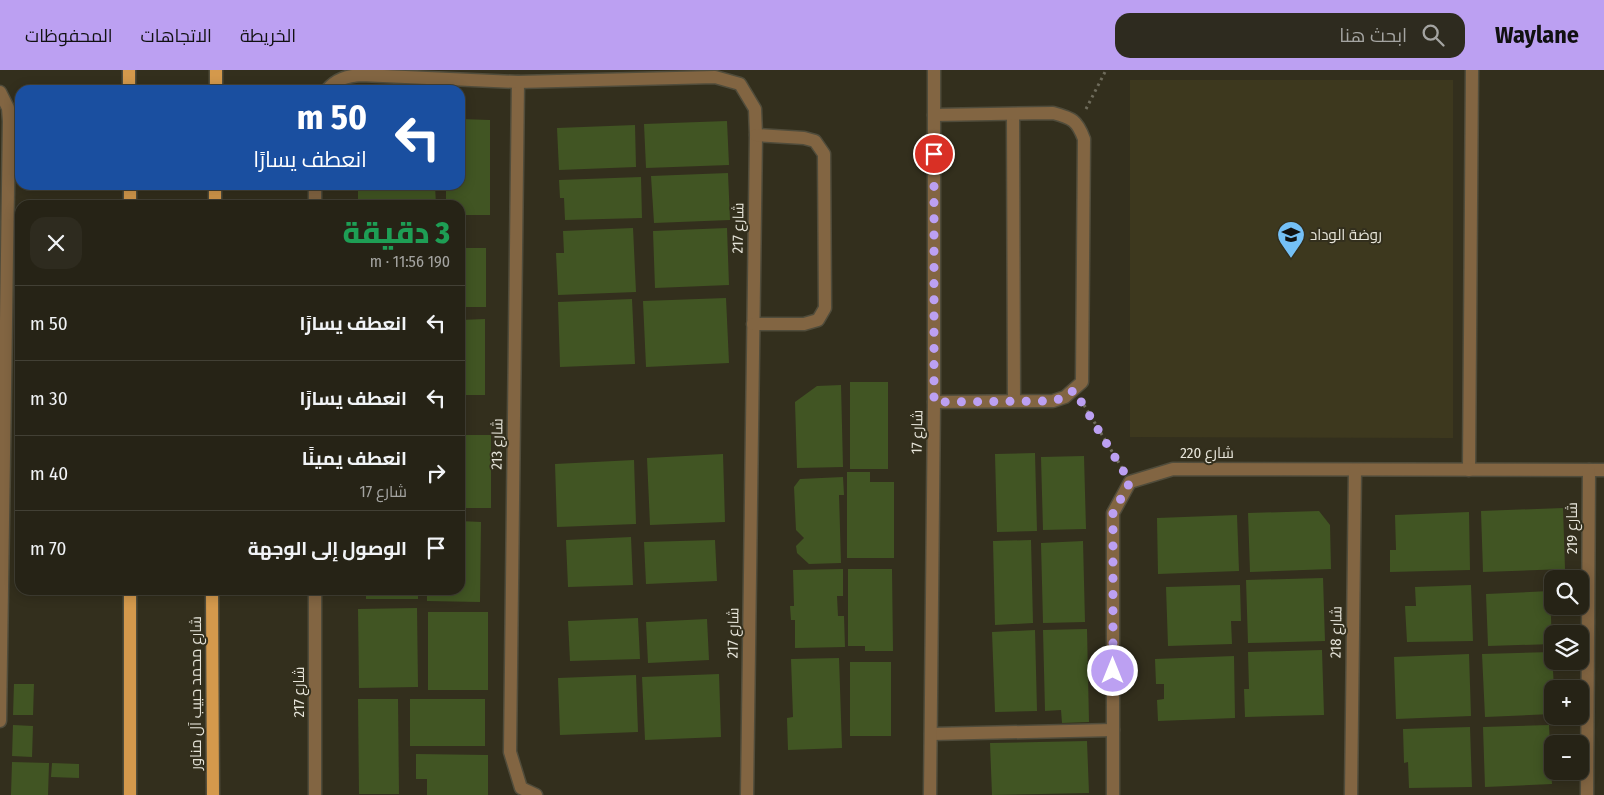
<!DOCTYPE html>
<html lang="ar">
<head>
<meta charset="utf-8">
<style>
	:root { --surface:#262316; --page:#2e2b1f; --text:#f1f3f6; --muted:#a4a4a1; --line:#424035; --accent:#bca0f2 }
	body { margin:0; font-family:"Fira Sans Condensed",Cairo,sans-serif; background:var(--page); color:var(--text); direction:rtl; height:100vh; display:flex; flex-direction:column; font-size:19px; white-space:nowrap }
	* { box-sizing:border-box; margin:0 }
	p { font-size:16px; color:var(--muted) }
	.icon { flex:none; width:28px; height:28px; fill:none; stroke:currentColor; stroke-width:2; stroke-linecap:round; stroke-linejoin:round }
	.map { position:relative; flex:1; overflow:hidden; direction:ltr }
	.side { position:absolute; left:15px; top:130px; width:450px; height:395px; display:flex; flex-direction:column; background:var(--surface); border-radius:15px; box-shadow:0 2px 12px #0003,0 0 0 1px var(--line); direction:rtl }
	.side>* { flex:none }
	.guide { position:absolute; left:15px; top:15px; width:450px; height:105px; border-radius:15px; box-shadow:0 2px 12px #0003,0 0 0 1px var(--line); direction:rtl; background:#1a4fa0; color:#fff; overflow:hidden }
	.fabs { position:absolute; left:1544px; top:500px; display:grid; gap:10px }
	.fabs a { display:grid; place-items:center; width:45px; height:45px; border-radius:10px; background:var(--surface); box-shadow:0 2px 12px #0003,0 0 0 1px var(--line); font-size:25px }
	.pin { position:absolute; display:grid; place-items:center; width:42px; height:42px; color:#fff; margin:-21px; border:2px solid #fff; border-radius:50%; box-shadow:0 1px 5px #0007 }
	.me { position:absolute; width:55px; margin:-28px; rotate:0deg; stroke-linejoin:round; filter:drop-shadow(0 0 4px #0008) }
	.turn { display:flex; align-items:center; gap:18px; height:105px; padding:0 15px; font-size:22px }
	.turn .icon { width:65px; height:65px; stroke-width:2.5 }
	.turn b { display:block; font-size:35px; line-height:42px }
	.round { display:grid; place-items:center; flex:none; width:52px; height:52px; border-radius:15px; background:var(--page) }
	.head { display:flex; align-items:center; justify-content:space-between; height:85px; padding:0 15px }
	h1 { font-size:30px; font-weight:800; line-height:38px; color:#1e9e55 }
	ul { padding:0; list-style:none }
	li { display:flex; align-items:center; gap:15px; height:75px; padding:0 15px; border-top:1px solid var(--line) }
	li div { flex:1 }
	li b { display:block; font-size:19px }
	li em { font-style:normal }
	header { display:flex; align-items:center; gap:30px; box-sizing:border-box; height:70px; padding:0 25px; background:var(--accent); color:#111 }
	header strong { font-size:24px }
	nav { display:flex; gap:28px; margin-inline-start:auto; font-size:18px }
	.search { width:350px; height:45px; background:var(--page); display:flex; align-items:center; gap:12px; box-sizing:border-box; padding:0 18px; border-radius:15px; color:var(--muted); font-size:19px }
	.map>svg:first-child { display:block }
</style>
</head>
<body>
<header>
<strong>Waylane</strong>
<div class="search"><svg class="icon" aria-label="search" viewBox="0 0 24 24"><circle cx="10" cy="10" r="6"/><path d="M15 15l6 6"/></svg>ابحث هنا</div>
<nav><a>الخريطة</a><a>الاتجاهات</a><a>المحفوظات</a></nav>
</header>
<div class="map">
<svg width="1604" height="725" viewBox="0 0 1604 725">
	<rect width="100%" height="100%" fill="#332f1d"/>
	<polygon fill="#3d381e" points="1130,10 1453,10 1453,368 1130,367"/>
	<g fill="#415523">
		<polygon points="460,49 490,50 490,145 460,145 460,135 446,135 446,115 460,115"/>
		<polygon points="727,51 729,95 646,98 644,54"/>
		<polygon points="635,55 636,97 559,100 557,58"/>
		<polygon points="728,103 730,150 654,153 651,106"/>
		<polygon points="641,107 642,148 565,150 564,128 560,128 559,110"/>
		<polygon points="358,115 435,115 436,135 358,135"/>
		<polygon points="633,158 636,222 558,225 556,183 564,183 563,161"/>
		<polygon points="727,158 729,215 655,218 653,161"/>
		<rect x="460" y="178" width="26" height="59"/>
		<polygon points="726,228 729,293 646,297 643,231"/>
		<polygon points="632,229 635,294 560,297 558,232"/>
		<polygon points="485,249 485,325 460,325 460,250"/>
		<rect x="850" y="312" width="38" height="87"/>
		<polygon points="841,315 843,397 797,398 795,332 817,316"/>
		<polygon points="18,327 20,327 20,415 16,415"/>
		<rect x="460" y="365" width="31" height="73"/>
		<polygon points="1035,383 1037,461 997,462 995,384"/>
		<polygon points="723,384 725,452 650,455 647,388"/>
		<polygon points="1084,386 1086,459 1043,460 1041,387"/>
		<polygon points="634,390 636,454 557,457 555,394"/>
		<polygon points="847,402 870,402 870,412 894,412 894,488 847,488"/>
		<polygon points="843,407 844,425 839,425 841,493 809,494 797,483 796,476 804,468 796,460 794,417 800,409"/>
		<polygon points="1563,438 1565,499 1483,502 1481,441"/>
		<polygon points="1319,441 1330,455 1331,499 1250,502 1248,443"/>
		<polygon points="1469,442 1470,500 1390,502 1390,480 1396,480 1395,445"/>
		<polygon points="1237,445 1239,501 1158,504 1157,448"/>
		<polygon points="460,451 481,452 480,532 427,531 427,520 460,520"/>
		<polygon points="631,467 633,515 568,517 566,470"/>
		<polygon points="715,470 717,511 646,514 644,472"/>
		<polygon points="1031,470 1033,553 995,555 993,471"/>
		<polygon points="1083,471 1085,552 1043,553 1041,473"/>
		<polygon points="843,499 843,526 837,526 838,546 844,546 845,577 795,578 795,550 791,550 790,536 794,536 793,500"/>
		<polygon points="848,499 892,499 893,581 865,581 865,576 848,576"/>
		<polygon points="1323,508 1325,571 1248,573 1246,510"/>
		<polygon points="1240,515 1241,551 1231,551 1232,574 1168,576 1166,517"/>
		<polygon points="1471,515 1473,571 1407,572 1405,536 1416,536 1415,517"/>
		<rect x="366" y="520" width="52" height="9"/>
		<polygon points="1550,521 1552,574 1488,576 1486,524"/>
		<polygon points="417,538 418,617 359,618 358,539"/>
		<rect x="428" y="542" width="60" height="78"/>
		<polygon points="638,548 640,589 570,591 568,551"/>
		<polygon points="707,549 709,590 648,593 646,552"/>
		<polygon points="1087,559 1089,652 1062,653 1061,640 1045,641 1043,560"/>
		<polygon points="1035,560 1037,641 995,642 992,562"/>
		<polygon points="1322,580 1324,645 1245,647 1244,619 1249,619 1248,582"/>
		<polygon points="1552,582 1554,619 1552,619 1552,644 1485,647 1482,584"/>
		<polygon points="1469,584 1471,646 1396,649 1394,587"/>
		<polygon points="1234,586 1235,648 1158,651 1157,630 1164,629 1164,614 1156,614 1155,589"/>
		<polygon points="839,588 842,678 788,680 787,648 793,647 791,589"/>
		<rect x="850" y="592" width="41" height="74"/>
		<polygon points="719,604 721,667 645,670 642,607"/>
		<polygon points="636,605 638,662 560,665 558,608"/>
		<polygon points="14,614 34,614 33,645 13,645"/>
		<polygon points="358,629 398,629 399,724 359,724"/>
		<rect x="410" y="629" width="75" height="47"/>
		<polygon points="13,655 33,656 32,687 12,686"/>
		<polygon points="1549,655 1552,714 1485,717 1483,657"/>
		<polygon points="1470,657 1472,717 1409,718 1408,692 1404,693 1403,659"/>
		<polygon points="1087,671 1089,723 992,725 990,673"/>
		<polygon points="416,684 488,685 488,725 427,725 427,709 416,709"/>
		<polygon points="12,692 49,693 48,725 11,725"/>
		<polygon points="52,693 79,694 79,708 51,707"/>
	</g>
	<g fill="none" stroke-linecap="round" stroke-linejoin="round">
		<defs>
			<g id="minor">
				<polyline points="518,12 510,682 521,718 536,725"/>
				<path d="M327,20C336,9 347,6 361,5L518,12L715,7L740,14L755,39L756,65L747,725"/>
				<polyline points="0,22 8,38 9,51 0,651"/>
				<polyline points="1013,44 1014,331"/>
				<path d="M934,45L1053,43C1072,48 1077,50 1084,69L1082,312L1065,327L1053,331L934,332"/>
				<polyline points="315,135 315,115"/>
				<polyline points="753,254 804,254 818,250 825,238 824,84 815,71 804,68 756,65"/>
				<polyline points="1469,400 1472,0"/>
				<polyline points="315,520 315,725"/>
				<polyline points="931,664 1113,660"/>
				<polyline points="930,725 934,332 934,0"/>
				<polyline points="1113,725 1113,443 1130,412 1173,399 1604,400"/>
				<polyline points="1351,725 1355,400"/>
				<polyline points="1587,725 1589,400"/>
			</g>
			<g id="major">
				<polyline points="129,0 129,20"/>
				<polyline points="216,0 216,20"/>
				<polyline points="130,115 130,135"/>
				<polyline points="215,135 215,115"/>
				<polyline points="212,520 213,725"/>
				<polyline points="130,725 130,520"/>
			</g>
		</defs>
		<use href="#minor" stroke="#504c3b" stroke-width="15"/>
		<use href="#major" stroke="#504c3b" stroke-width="15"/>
		<g stroke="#6f6c5c" stroke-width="3" stroke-dasharray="2.5 4" stroke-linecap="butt">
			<polyline points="1086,39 1106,0"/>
			<polyline points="1084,335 1122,398"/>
		</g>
		<use href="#minor" stroke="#826542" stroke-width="12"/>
		<use href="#major" stroke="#d4994c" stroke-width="12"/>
	</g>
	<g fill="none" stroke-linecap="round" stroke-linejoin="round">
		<polyline stroke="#bca0f2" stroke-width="9" stroke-dasharray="0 16.2" points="934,84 934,332 1053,331 1065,327 1074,320 1130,412 1113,443 1113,601"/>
	</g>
	<defs>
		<symbol id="school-pin" viewBox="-11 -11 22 30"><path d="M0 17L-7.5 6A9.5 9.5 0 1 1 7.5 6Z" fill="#74c0f6" stroke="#332f1d"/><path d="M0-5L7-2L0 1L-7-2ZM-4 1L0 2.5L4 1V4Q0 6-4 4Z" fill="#111"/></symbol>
	</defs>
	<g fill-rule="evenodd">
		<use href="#school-pin" x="1275" y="149" width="32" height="43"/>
	</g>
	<g text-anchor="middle" stroke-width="4" stroke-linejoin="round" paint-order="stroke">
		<g font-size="15" fill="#e6e4d9" stroke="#332f1d">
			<text transform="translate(738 158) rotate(-89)" y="5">شارع 217</text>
			<text transform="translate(917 362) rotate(-89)" y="5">شارع 17</text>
			<text transform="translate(497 374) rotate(-89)" y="5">شارع 213</text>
			<text x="1207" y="388">شارع 220</text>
			<text transform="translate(1572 458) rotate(-90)" y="5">شارع 219</text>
			<text transform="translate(1336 562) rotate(-89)" y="5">شارع 218</text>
			<text transform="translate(733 563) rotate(-89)" y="5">شارع 217</text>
			<text transform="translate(299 622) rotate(-90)" y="5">شارع 217</text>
			<text transform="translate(196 623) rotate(-90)" y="5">شارع محمد حبيب آل مناور</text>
		</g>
		<g font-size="15" fill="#e6e4d9" stroke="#332f1d" text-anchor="start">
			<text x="1310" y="170">روضة الوداد</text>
		</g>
	</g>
</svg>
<div class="fabs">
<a><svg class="icon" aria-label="search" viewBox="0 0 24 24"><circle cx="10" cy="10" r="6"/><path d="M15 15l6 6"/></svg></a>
<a><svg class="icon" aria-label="layers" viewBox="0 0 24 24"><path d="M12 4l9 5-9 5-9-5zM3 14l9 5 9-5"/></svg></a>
<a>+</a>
<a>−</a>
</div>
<div class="pin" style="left:934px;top:84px;background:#d93025"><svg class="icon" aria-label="arrive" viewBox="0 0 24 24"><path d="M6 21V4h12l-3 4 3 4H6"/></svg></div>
<svg class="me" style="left:1113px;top:601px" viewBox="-20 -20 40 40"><circle r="17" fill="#bca0f2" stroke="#fff" stroke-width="3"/><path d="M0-11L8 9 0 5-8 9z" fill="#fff"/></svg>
<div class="guide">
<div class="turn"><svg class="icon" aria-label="left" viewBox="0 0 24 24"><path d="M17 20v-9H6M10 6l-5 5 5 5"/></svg><div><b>50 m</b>انعطف يسارًا</div></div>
</div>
<section class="side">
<div class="head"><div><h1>3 دقيقة</h1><p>190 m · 11:56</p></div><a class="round"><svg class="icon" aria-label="close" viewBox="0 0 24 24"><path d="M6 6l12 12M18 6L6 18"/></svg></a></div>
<ul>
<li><svg class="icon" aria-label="left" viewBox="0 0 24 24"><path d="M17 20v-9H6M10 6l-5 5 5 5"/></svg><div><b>انعطف يسارًا</b></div><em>50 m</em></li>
<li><svg class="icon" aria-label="left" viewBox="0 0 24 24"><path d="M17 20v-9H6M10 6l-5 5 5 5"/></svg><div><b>انعطف يسارًا</b></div><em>30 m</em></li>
<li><svg class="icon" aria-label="right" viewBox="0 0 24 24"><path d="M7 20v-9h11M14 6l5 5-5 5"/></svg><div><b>انعطف يمينًا</b><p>شارع 17</p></div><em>40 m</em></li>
<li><svg class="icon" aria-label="arrive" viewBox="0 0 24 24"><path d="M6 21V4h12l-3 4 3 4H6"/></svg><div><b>الوصول إلى الوجهة</b></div><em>70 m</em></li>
</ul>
</section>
</div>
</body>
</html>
